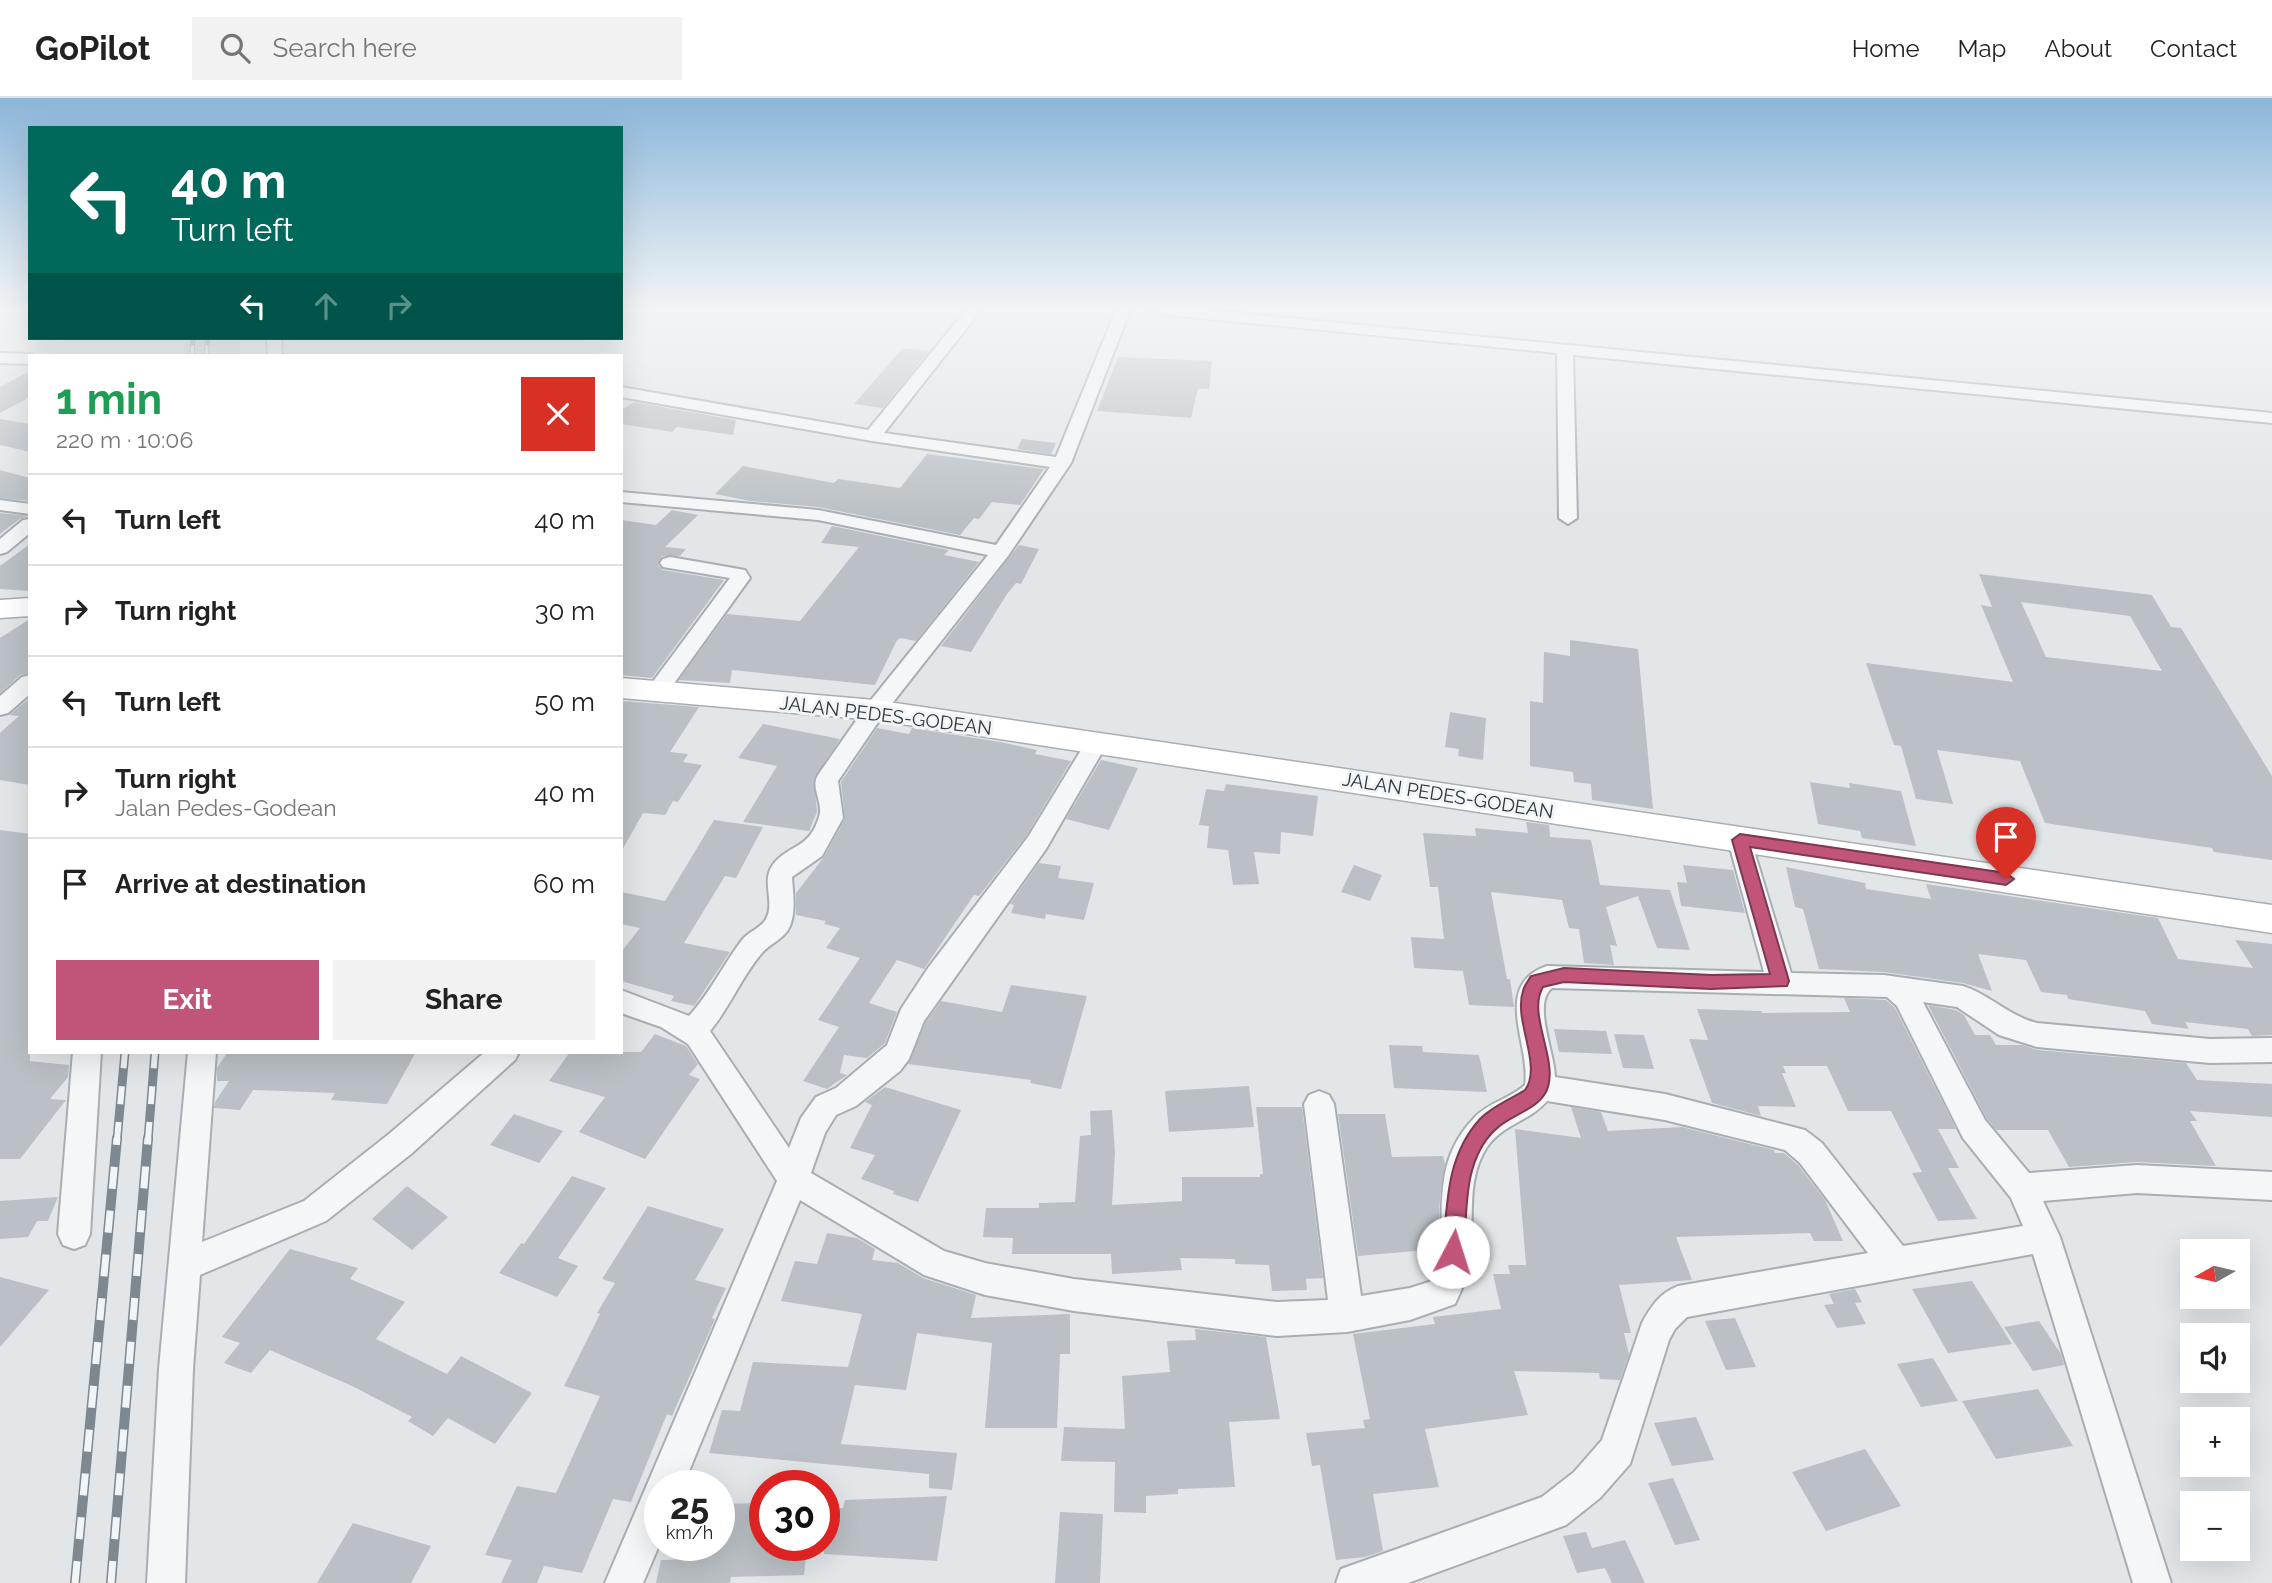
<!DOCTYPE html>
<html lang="en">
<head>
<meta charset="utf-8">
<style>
	:root { --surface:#fff; --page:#f2f2f2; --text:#222; --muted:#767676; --line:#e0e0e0; --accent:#c05579 }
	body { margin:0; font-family:Raleway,sans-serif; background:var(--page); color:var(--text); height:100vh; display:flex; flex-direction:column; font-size:26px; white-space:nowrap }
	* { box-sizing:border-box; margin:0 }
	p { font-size:23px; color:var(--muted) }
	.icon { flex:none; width:38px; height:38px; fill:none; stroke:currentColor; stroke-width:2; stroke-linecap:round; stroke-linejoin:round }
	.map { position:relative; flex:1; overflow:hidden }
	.sheet { position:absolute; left:28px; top:256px; width:595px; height:700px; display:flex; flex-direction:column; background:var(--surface); border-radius:0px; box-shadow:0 7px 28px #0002 }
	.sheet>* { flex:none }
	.banner { position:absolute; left:28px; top:28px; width:595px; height:214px; border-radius:0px; box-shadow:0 7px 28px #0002; background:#00695c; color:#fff; overflow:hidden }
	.needle { width:46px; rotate:262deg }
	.fabs { position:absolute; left:2180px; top:1141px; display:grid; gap:14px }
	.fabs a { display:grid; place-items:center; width:70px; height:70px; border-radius:0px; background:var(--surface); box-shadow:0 7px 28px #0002; font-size:35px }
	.speed { position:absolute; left:644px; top:1372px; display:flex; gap:14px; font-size:35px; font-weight:700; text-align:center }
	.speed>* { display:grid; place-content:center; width:91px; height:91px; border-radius:50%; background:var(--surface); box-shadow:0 7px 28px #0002; line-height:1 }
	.speed small { font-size:18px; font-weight:400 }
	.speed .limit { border:10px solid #d22; background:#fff; color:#111 }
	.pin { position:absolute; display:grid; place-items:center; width:60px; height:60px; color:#fff; margin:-72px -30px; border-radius:50% 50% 50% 0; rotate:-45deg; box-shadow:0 0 7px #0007 }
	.pin .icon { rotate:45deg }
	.me { position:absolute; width:77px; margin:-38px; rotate:5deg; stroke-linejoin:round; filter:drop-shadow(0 0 5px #0008) }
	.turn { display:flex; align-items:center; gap:24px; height:147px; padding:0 28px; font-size:32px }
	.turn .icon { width:91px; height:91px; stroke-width:2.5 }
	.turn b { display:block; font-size:49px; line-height:60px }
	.lanes { display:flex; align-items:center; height:66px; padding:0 28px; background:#0003; justify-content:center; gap:35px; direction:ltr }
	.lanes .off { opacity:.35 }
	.round { display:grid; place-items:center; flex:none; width:74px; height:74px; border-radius:0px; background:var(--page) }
	.overview { display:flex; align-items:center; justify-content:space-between; height:119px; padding:0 28px }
	h1 { font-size:42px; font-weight:700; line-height:52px; color:#1e9e55 }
	.cta { display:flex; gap:14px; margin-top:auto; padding:14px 28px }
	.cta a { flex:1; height:80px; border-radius:0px; background:var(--accent); color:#fff; font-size:28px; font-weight:700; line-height:80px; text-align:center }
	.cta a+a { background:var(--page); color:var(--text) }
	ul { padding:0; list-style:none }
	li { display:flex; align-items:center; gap:21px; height:91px; padding:0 28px; border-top:2px solid var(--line) }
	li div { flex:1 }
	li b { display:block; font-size:26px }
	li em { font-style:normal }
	header { display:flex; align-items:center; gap:42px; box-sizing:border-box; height:98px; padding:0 35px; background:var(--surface); border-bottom:2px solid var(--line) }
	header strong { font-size:33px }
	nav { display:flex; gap:38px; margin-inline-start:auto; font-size:24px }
	.search { width:490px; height:63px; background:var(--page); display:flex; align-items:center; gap:18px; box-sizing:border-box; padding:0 24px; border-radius:0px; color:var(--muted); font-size:26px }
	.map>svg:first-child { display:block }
</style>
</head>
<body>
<header>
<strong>GoPilot</strong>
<div class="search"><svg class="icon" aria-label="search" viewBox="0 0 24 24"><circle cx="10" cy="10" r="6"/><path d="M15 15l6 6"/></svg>Search here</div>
<nav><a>Home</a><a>Map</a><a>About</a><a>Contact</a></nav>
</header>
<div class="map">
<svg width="2272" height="1485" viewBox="0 0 2272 1485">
	<rect width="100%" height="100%" fill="#e2e6e9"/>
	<polygon fill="#d1d6db" points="186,240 240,240 239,257 184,257"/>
	<g fill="#bac0c5" fill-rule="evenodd">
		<polygon points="903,250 929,253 883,310 854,306"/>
		<polygon points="1118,259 1212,263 1209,291 1198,291 1191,320 1097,313"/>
		<polygon points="30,273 30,299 0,315 0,289"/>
		<polygon points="634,304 736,322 733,337 677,329 672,334 621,326 621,312"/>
		<polygon points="0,321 30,326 30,354 0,347"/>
		<polygon points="1022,341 1056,345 1051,356 1017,351"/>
		<polygon points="927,356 1044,371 1020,407 992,404 979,421 974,420 960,437 818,409 750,403 715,396 743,368 834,385 838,381 900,390"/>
		<polygon points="0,372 30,380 30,403 0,400"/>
		<polygon points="672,412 698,417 665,449 686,451 680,458 662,458 658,467 663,472 724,482 652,580 621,577 621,422 656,427"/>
		<polygon points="0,415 29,418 21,420 0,436"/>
		<polygon points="832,428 949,452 944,457 979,464 916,543 901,540 897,542 875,587 732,572 730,585 679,582 727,516 800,523 859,449 821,445"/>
		<polygon points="30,446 30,493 0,491 0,468"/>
		<polygon points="1019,447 1039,451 1021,486 1016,485 1007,496 971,554 941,548"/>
		<path d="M1979,476L2152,497L2171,529L2181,530L2272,678V762L2214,754L2212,750L2045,725L2020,663L1937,652L1953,706L1916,701L1901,648L1894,647L1866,565L2013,584L1981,507L1992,509ZM2021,504L2130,518L2162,573L2046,559Z"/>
		<polygon points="30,521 30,575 20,577 0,595 0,540"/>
		<polygon points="1570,542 1638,551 1653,711 1592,702 1591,686 1574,684 1573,674 1530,668 1530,603 1543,605 1544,554 1570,558"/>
		<polygon points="30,600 30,687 0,682 0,635 19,618 9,617"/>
		<polygon points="621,603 699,609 670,654 688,656 683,664 702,667 678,704 673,703 665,717 643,715 621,754"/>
		<polygon points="1450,614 1486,620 1483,662 1458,658 1459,651 1445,649"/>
		<polygon points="763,626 840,641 814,681 817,714 809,733 743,724 777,668 738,660"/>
		<polygon points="877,630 909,636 912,630 1000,644 1037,652 1035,656 1071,663 1026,738 979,798 974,797 924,871 897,862 869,905 897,914 885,945 867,960 844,957 840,975 847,977 827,991 803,983 839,929 818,922 860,860 826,850 840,830 824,826 826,823 796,817 796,795 824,759 845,721 841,684"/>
		<polygon points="1101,662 1138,670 1109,732 1066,721"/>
		<polygon points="1810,684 1850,690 1849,685 1901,693 1916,748 1862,740 1860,733 1818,726"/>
		<polygon points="1226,686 1318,698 1313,738 1281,734 1280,756 1254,754 1259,786 1233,787 1228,752 1207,750 1209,728 1199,727 1206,691 1224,693"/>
		<polygon points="714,722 763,729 736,780 725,778 684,845 730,854 694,908 671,903 674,898 621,883 621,854 640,830 621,826 621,794 665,803"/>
		<polygon points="1526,724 1549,727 1550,739 1591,742 1600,787 1670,792 1690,852 1657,850 1638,798 1606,809 1617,848 1610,847 1614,867 1584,865 1579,831 1569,830 1562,802 1491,794 1507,881 1510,881 1514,909 1469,907 1463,873 1414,870 1411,839 1444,841 1438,789 1430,789 1423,735 1476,738 1475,730 1528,735"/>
		<polygon points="0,732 30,736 30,963 69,967 68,979 50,1001 66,1002 20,1061 0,1061"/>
		<polygon points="1039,765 1061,768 1058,780 1094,785 1084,822 1046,816 1045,821 1011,815 1014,807 1010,806"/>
		<polygon points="1354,767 1382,777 1370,803 1341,794"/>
		<polygon points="1683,767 1733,772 1745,815 1681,808 1677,784 1687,785"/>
		<polygon points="1786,769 1865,785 1866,791 1931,801 1926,786 2158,820 2178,861 2253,870 2235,842 2272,846 2272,937 2252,938 2248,931 2185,924 2189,931 2152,926 2145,913 2068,901 2067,897 2041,894 2026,862 1978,856 1992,893 1963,885 1884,874 1819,871 1803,811 1795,809"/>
		<polygon points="1011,887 1087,898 1061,991 1030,985 1031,982 908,966 926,924 941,903 1002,914"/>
		<polygon points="1844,900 1886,902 1895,910 1956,1031 1938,1031 1959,1070 1948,1070 1977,1121 1938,1123 1912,1075 1922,1074 1891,1013 1848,1013 1827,968 1783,968 1786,975 1782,975 1796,1009 1758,1008 1761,1018 1712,1005 1689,941 1708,942 1697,911 1761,913 1762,915 1850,914"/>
		<polygon points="1928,907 1956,912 1964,917 1975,937 1990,937 1996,947 2023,947 2037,952 2186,965 2197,982 2272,986 2272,1019 2190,1013 2197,1023 2190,1023 2216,1068 2137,1064 2069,1069 2048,1032 1996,1032 1987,1021"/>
		<polygon points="1554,931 1606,933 1612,956 1559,954"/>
		<polygon points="655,936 686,948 698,966 689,977 700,981 645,1061 579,1034 605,999 549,983 570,954 641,954"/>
		<polygon points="1614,936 1644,937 1654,971 1623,970"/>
		<polygon points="1389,947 1422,948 1423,954 1479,957 1487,994 1394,990"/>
		<polygon points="250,954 416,954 387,1006 331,1002 335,995 253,992 240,1012 214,1010 215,1004 229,983 217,983 217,970 227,955 248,956"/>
		<polygon points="1249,988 1254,1029 1169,1034 1165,993"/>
		<polygon points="885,989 961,1012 918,1104 893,1096 894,1093 861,1081 875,1057 850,1050 872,1007 865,1004"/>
		<polygon points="1256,1009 1302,1009 1323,1180 1306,1181 1307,1192 1272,1193 1269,1167 1235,1166 1235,1161 1180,1160 1182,1172 1112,1176 1111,1156 1012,1156 1013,1140 983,1139 986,1110 1039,1110 1039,1105 1075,1104 1080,1038 1091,1037 1090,1013 1112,1012 1115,1055 1112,1107 1182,1103 1182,1079 1260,1079 1260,1076 1263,1076"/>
		<polygon points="1571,1009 1601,1014 1608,1033 1682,1029 1774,1052 1775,1055 1784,1055 1798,1067 1825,1102 1843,1143 1814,1143 1810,1135 1676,1139 1692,1182 1619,1187 1631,1235 1624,1235 1629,1256 1620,1282 1600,1281 1599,1275 1514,1273 1528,1317 1425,1331 1439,1389 1373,1396 1383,1453 1365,1459 1336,1462 1320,1367 1312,1368 1306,1335 1365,1330 1363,1322 1370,1321 1353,1236 1435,1226 1433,1219 1501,1211 1493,1176 1510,1176 1508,1167 1526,1167 1515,1031 1581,1040"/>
		<polygon points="514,1016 563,1033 539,1065 490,1047"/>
		<polygon points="1338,1016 1385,1016 1392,1059 1443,1058 1445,1066 1440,1100 1437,1151 1358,1158"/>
		<polygon points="572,1078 606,1090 558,1160 578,1168 557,1199 499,1175 521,1145 524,1146"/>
		<polygon points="407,1088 448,1119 412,1152 372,1121"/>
		<polygon points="58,1099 48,1123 37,1123 28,1139 0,1141 0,1103"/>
		<polygon points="648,1108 724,1131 695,1182 726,1190 712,1220 715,1221 672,1318 667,1316 631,1404 613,1401 582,1475 544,1468 537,1485 501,1485 512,1462 485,1457 517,1388 556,1395 600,1298 564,1288 600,1216 597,1215 615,1185 602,1181"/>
		<polygon points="827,1135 857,1140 875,1151 872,1162 898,1165 923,1180 976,1197 971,1220 1070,1216 1070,1256 1060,1256 1057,1330 985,1330 992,1245 917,1235 906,1292 855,1287 841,1346 957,1355 952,1392 929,1390 929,1376 709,1355 722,1312 740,1313 753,1264 848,1269 862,1216 781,1203 795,1163 817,1166"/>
		<polygon points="290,1151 358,1170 350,1181 405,1204 376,1241 447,1276 461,1258 532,1295 495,1346 448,1320 433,1338 408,1323 412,1319 352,1288 270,1252 251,1275 224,1265 240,1245 222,1239"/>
		<polygon points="0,1179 49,1192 0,1249"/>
		<polygon points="1972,1183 2012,1246 1948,1255 1912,1191"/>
		<polygon points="1855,1191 1862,1204 1855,1205 1866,1226 1837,1230 1824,1207 1834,1206 1829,1196"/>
		<polygon points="1735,1220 1756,1269 1726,1272 1705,1223"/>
		<polygon points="2039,1223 2061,1256 2064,1267 2033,1273 2004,1229"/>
		<polygon points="1195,1231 1266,1239 1280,1321 1229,1324 1235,1389 1178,1391 1178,1396 1146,1398 1146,1415 1114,1414 1115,1364 1061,1363 1064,1329 1125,1331 1122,1278 1170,1274 1167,1243 1196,1242"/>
		<polygon points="1933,1260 1958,1303 1921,1309 1897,1266"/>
		<polygon points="2038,1291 2073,1348 1996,1361 1962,1303"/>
		<polygon points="1696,1319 1714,1362 1672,1368 1654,1325"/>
		<polygon points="1865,1351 1901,1408 1826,1433 1792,1374"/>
		<polygon points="1673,1380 1700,1442 1675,1447 1648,1385"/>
		<polygon points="947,1398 937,1463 824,1456 824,1412 843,1410 845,1402"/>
		<polygon points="765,1405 765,1447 807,1447 804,1477 731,1479 730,1485 656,1485 661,1462 688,1461 690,1447 719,1447 719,1406"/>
		<polygon points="1060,1414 1103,1416 1100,1485 1055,1485"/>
		<polygon points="353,1425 431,1448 411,1485 317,1485"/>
		<polygon points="1586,1434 1592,1450 1625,1442 1645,1485 1612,1485 1605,1470 1577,1475 1563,1438"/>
	</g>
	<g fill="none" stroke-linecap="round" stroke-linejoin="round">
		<defs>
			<g id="street">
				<path d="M966,212H981L884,335L1056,359L1116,212H1130L1071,365L1008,458L883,617L838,683L843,720L822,758L792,779C793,795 796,813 790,828C785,841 770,845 762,855C742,878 730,909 710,933L789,1050L801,1020L816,999L836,990L887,947L901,911L928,870L1028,739L1089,639L1097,636L1105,639L1108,644L1046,751L924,923L909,961L900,973L856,1008L836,1017L825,1035L811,1075L944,1153L985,1165L1074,1181L1277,1204L1328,1202L1304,1006L1309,997L1319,993L1329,997L1334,1006L1361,1198L1410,1190L1432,1183C1454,1127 1423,1073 1475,1019C1489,1004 1510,1001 1525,987C1531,947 1491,887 1547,868L1764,874L1728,742L1731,736L1740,733L1749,736L1791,875L1884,877L1963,888C1990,897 2009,918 2037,925L2210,941L2272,940V964L2210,965L2037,949L1999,937L1957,909L1923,904L1985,1022L2029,1075L2137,1067L2272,1074V1102L2137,1095L2043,1103L2060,1139L2171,1485H2133L2033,1156L1687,1219L1675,1231L1669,1242L1630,1366L1600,1400L1566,1427L1408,1485H1336L1341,1471L1542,1399L1574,1374L1602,1342L1642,1225C1651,1208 1660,1195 1678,1188L1868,1155L1800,1065L1785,1052L1665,1022L1547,1003C1530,1023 1503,1026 1487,1049C1464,1084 1476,1126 1469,1165C1467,1180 1461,1193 1455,1206L1410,1222L1347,1234L1277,1238L1074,1213L985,1197L924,1177L800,1102L683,1388H660V1445L643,1485H605L777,1083L688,946L661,929L621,915V892L689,918C710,895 723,867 742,842C748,834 761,830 766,821C776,803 759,782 775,764C791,746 809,751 819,719C824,705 810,690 818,677L867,607L988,457L818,422L621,404V394L818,412L996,447L1050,369L872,343L621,299V289L868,332ZM1552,890L1887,899L1897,908L1963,1040L2011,1100L2023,1128L1903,1148L1822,1045L1805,1032L1665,996L1555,979C1555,956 1532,905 1552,890Z"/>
				<polygon points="1151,212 1206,212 2272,315 2272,325 1573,257 1577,420 1568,426 1559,420 1557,255 1158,216"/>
				<polygon points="267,240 281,240 282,257 268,257"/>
				<polygon points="0,255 30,256 33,257 30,257 30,266 0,265"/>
				<polygon points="0,402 30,406 30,416 0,412"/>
				<polygon points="30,421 30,435 7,454 0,456 0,441 23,422"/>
				<polygon points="670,459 745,472 750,480 665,598 649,598 646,593 730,480 663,469 660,465 663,461"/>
				<polygon points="30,577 30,596 8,615 0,617 0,598 22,579"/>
				<polygon points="73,954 101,954 90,1136 85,1147 74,1151 63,1147 58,1136"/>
				<polygon points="188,954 216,954 202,1144 304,1103 389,1036 485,954 519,954 515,962 411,1056 326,1123 200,1177 193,1271 185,1485 147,1485 159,1271"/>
			</g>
			<g id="secondary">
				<polygon points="30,500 30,518 0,520 0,502"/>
				<polygon points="621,580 875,602 2272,807 2272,835 875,622 621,600"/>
			</g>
		</defs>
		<use href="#street" stroke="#a8aeb3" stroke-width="4"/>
		<use href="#secondary" stroke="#a8aeb3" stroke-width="3"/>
		<use href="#street" fill="#f5f6f8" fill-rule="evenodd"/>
		<use href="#secondary" fill="#fff" fill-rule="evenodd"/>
		<defs>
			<g id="rail-far2">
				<polyline points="192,257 193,240"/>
				<polyline points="206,257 208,240"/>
			</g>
			<g id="rail-far1">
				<polyline points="117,1042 125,954"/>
				<polyline points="148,1042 155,954"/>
			</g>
			<g id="rail">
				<polyline points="75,1485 117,1040"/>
				<polyline points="111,1485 148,1040"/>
			</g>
		</defs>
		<use href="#rail-far2" stroke="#7d8891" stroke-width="5"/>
		<use href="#rail-far1" stroke="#7d8891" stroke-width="9"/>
		<use href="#rail" stroke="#7d8891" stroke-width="10"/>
		<use href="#rail-far2" stroke="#f2f5f7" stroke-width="3.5" stroke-dasharray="10" stroke-linecap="butt"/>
		<use href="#rail-far1" stroke="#f2f5f7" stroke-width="6" stroke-dasharray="18" stroke-linecap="butt"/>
		<use href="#rail" stroke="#f2f5f7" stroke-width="7" stroke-dasharray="22" stroke-linecap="butt"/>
	</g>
	<linearGradient id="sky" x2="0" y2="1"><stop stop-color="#8bb6da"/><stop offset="0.5" stop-color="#f2f4f5"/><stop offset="1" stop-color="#f2f4f5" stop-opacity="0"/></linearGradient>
	<rect width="2272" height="420" fill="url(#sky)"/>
	<path fill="#c05579" stroke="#7d374f" stroke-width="2" d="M1740,736L2006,775L2014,781L2006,787L1750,749L1789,883L1787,888L1711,891L1564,884L1543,889C1527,915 1557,959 1548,989C1541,1012 1510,1016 1495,1032C1463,1062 1467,1113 1464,1154L1460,1161L1453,1164L1446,1161L1443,1154C1447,1107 1446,1058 1480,1021C1491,1009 1511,1001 1525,992C1543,968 1513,922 1523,893C1524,888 1528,883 1531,878L1564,870L1711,877L1770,876L1732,742Z"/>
	<g text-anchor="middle" stroke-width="6" stroke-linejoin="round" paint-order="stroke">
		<g font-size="19" fill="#2c373f" stroke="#f2f5f7">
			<text transform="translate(886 617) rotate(7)" y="7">JALAN PEDES-GODEAN</text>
			<text transform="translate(1448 697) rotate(9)" y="7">JALAN PEDES-GODEAN</text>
		</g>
	</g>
</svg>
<div class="fabs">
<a><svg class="needle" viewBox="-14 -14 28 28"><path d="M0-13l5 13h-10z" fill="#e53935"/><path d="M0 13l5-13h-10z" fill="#767676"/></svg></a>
<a><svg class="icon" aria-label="sound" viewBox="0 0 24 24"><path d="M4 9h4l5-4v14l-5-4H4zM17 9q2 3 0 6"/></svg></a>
<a>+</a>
<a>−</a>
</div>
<div class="speed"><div>25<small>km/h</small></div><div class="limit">30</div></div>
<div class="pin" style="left:2006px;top:781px;background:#d93025"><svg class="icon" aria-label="arrive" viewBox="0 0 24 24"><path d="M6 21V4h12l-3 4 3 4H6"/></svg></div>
<svg class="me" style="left:1453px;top:1154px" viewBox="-20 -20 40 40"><circle r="19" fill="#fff"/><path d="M0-13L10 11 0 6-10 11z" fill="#c05579"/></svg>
<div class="banner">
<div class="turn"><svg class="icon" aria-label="left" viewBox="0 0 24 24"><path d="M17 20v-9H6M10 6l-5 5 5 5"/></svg><div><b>40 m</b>Turn left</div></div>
<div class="lanes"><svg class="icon" aria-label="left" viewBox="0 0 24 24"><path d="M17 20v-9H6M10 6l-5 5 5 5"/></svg><svg class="icon off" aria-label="ahead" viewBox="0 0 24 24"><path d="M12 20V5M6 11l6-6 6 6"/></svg><svg class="icon off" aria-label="right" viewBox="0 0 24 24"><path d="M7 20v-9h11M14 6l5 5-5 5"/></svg></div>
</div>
<section class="sheet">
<div class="overview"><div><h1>1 min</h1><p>220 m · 10:06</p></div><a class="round" style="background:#d93025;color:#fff"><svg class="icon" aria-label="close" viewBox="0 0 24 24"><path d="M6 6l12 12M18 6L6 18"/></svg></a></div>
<ul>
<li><svg class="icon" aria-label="left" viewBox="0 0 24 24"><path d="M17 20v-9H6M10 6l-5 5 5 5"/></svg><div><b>Turn left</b></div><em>40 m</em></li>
<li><svg class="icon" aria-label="right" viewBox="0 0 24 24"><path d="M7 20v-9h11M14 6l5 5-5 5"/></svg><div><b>Turn right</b></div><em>30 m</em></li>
<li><svg class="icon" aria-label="left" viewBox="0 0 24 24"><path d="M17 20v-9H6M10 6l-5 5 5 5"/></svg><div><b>Turn left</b></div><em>50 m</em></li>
<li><svg class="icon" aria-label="right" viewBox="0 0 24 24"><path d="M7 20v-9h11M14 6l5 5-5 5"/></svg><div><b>Turn right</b><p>Jalan Pedes-Godean</p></div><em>40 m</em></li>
<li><svg class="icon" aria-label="arrive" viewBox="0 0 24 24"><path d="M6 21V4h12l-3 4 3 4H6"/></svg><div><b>Arrive at destination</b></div><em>60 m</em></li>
</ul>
<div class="cta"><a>Exit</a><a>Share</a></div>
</section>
</div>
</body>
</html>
